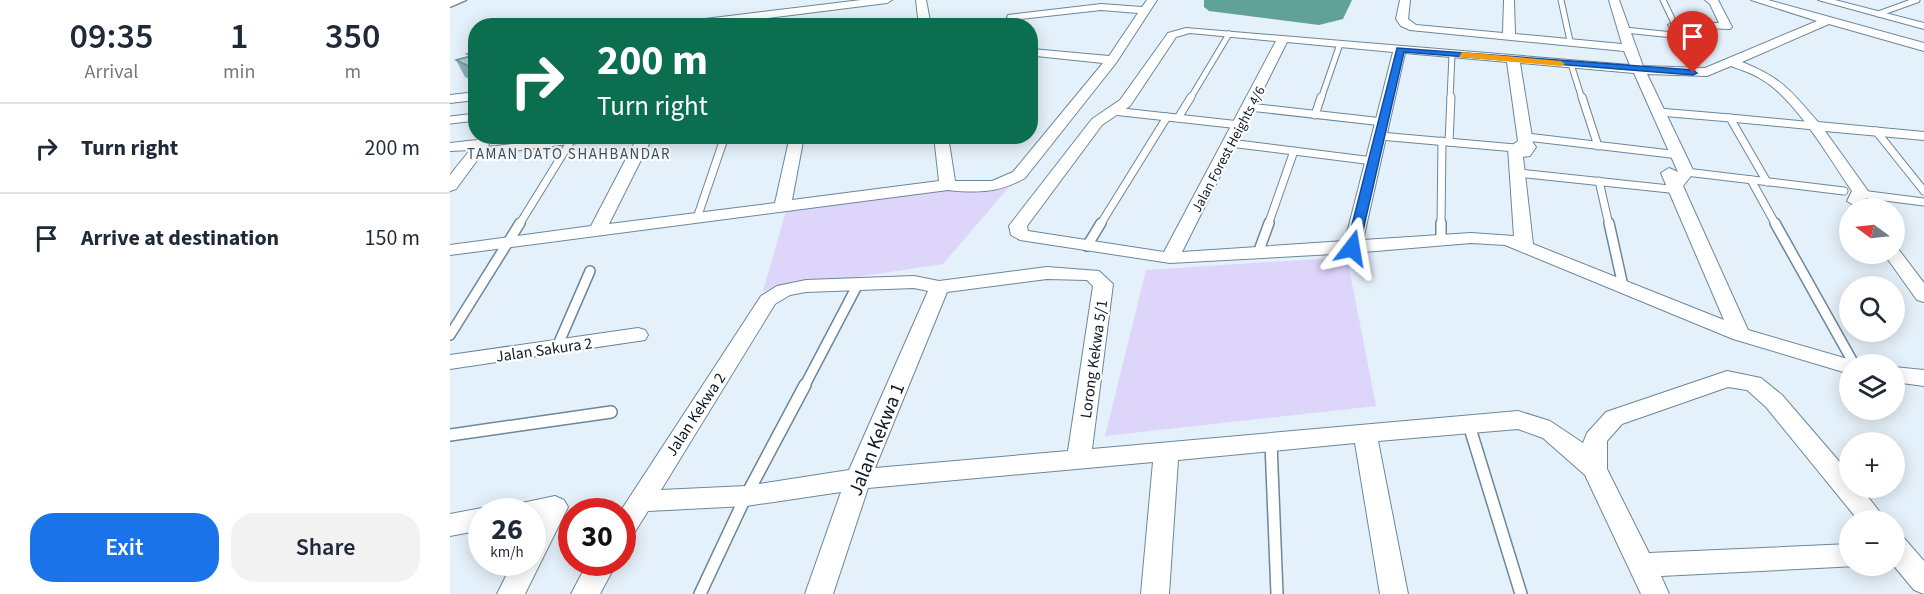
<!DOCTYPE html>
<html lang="en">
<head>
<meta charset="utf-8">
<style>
	:root { --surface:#fff; --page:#f2f2f3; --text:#1f2937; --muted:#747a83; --line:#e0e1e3; --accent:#1a73e8 }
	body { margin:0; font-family:"Source Sans 3",sans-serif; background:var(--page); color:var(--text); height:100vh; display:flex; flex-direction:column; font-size:22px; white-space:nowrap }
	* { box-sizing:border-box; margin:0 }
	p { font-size:20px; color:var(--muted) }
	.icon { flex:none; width:33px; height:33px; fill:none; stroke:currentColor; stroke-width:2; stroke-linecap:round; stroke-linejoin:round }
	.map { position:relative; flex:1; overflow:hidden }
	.drawer { display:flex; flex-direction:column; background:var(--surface); width:450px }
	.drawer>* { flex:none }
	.hud { position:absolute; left:18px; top:18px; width:570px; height:126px; border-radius:24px; box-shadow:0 3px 15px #0003; background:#0b6e4f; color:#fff; overflow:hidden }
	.needle { width:39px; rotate:285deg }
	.tools { position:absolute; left:1389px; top:198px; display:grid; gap:12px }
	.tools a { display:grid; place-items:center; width:66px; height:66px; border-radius:50%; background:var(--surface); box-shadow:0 3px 15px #0003; font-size:30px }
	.speed { position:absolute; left:18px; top:498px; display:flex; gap:12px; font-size:30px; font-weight:700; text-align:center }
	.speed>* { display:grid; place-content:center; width:78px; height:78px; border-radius:50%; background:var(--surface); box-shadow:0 3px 15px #0003; line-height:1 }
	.speed small { font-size:15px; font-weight:400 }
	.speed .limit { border:9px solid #d22; background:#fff; color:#111 }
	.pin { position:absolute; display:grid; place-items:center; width:51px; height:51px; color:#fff; margin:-62px -26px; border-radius:50% 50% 50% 0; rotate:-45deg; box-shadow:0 0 6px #0007 }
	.pin .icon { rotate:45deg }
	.me { position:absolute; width:66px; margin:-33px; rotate:14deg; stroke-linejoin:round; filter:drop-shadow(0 0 4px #0008) }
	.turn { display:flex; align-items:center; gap:21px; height:126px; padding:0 30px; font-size:27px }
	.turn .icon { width:78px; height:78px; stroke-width:2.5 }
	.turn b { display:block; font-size:42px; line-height:51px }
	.eta { display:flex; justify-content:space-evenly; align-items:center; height:102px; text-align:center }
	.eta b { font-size:36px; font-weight:600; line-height:42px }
	.button { display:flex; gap:12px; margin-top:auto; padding:12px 30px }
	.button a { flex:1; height:69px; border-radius:24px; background:var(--accent); color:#fff; font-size:24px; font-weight:600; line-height:69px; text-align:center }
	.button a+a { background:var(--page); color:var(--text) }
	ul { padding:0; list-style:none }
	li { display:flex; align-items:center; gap:18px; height:90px; padding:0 30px; border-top:2px solid var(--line) }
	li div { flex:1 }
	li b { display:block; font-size:22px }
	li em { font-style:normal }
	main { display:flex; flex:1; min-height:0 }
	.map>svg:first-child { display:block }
</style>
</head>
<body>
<main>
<section class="drawer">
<div class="eta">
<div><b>09:35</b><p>Arrival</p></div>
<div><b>1</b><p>min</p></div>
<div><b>350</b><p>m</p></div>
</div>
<ul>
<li><svg class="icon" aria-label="right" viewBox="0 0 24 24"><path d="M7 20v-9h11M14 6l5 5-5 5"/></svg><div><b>Turn right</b></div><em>200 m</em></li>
<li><svg class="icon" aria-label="arrive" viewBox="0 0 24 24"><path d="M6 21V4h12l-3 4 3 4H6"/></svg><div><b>Arrive at destination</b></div><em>150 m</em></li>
</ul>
<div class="button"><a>Exit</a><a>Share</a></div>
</section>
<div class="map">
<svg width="1474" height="594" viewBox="0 0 1474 594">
	<rect width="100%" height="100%" fill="#e5f1fa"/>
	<g fill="#ded5fb">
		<polygon points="559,187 493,264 313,291 336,211 496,189 531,192"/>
		<polygon points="897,257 926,406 655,436 696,270"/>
	</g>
	<polygon fill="#60a296" points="754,0 902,0 893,19 869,25 759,11 754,7"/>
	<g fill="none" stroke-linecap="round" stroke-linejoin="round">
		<defs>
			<g id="service-far3">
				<polyline points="1111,0 1120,41"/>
				<polyline points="1428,14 1467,0"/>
				<polyline points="1175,30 1223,35 1229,33 1213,0"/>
				<polyline points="1121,64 1132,99"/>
				<polyline points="740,99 779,34"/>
				<polyline points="871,99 890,44"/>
				<polyline points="1000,99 1002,54"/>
			</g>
			<g id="service-far2">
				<polyline points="1132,97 1148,146"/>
				<polyline points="799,107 933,122"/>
				<polyline points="663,111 790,125"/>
				<polyline points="1209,112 1280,118 1317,182"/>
				<polyline points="865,115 871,97"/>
				<polyline points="728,118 741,97"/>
				<polyline points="1280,118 1364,126"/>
				<polyline points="0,120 26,117"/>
				<polyline points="1426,131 1474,191"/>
				<polyline points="930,136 1065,148"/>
				<polyline points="1077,137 1229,155"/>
				<polyline points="999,142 1001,97"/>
				<polyline points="780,143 923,161"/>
				<polyline points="26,152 156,136"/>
				<polyline points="1236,172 1394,191"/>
				<polyline points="1068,173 1229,190"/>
				<polyline points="1301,180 1326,225"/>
				<polyline points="1149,181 1159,225"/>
				<polyline points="1411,194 1474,202"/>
				<polyline points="247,218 275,136"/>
				<polyline points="69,225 124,136"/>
				<polyline points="650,225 717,117"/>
				<polyline points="818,225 844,151"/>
				<polyline points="991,225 992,141"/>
			</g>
			<g id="service-far1">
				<polyline points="1159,223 1173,286"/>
				<polyline points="1325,223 1404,364"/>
				<polyline points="991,240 991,223"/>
				<polyline points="637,246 651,223"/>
				<polyline points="808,253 819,223"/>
				<polyline points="0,335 70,223"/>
				<polyline points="107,347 140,271"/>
				<polyline points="354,387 408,284"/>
			</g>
			<g id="service">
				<polyline points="1019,425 1071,594"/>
				<polyline points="0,435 161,412"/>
				<polyline points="821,443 827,594"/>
				<polyline points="250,594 296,496 355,385"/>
			</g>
			<g id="minor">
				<polygon points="411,0 442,0 437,3 254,26 217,26 222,23"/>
				<polygon points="466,0 476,0 481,26 469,26"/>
				<path d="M697,0H707L666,63L575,178C549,193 526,193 498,190L0,255V245L141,226L188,136H203L159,224L325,203L340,136H354L342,200L489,181L484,136H498L505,181H542L563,172L653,63L586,56L582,55V49L659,56L688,13L651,10L562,20L557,17L558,15L651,4L692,7Z"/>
				<path d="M950,0H960L958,19L966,25L1053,33L1054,0H1064L1065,34L1172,44L1159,0H1169L1193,66L1255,68L1367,21L1301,0H1318L1474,43V51L1379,24L1292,62C1332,78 1340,90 1368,122L1474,132V140L1375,131L1418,191L1419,194L1411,205L1405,206L1397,201L1402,191C1380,159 1345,98 1311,79C1302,73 1291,70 1281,66L1257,76L1197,74L1244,172L1233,186L1298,330L1408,362L1409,364H1400V374L1283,339L1055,245L1021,243L902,253L720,263L570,240L561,235L559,226L562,222L642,119L670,100L718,33L736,28L1180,65L1174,51L960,30L951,26L946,19ZM740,33L826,41L714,252L578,231L577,226L652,125L680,106L726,37ZM837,42L943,52L895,241L732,252ZM955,53L1057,62L1068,141L1058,148L1064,236L1021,233L913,240ZM1070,63L1184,73L1228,172L1219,168L1211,173L1274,320L1083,244L1073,157L1080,156L1086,147L1083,143Z"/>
				<polygon points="1255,0 1268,0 1282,27 1280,29 1220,27 1218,25 1224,22 1269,23 1260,4"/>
				<polygon points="1368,0 1385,0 1474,23 1474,29"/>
				<polygon points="26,92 26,100 0,103 0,95"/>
				<polygon points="30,136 45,136 6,189 0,191 0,175 20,150 0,151 0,143 27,140"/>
				<polygon points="1444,249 1449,250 1474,283 1474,302 1467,300 1434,254 1444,254"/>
				<path d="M597,267L649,271L663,284L642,449L1068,411L1100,421L1133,443L1137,433L1156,412L1277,371L1311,378L1332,395L1400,474V488H1411L1436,520H1408L1316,407L1297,390L1278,387L1172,424L1157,441V469L1199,553L1400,544V566H1407L1211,576L1219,594H1191L1135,475L1093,438L1068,429L928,441L958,594H930L905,443L728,460L719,594H691L703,462L418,488L383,594H355L391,492L296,506L198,511L181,538L172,541V512H170L311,296L327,286L356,280L464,276L489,281ZM597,279L637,280L643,286L618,451L425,468L497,292ZM464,288L478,291L399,470L296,486L211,490L325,304L340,295L356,292Z"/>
				<polygon points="188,328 195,330 198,335 195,340 0,369 0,355"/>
				<polygon points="1444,367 1474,370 1474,386 1444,382"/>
				<polygon points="105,496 114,500 118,507 75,594 47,594 63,562 82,562 82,512 63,512 67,504"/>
				<polygon points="32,508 41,512 32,512 32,530 0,536 0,514"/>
				<polygon points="1444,535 1454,538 1474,561 1474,594 1464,590 1444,566"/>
				<polygon points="138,562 167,562 150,594 121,594"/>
			</g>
			<polygon id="tertiary" points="0,0 16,0 0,7"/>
		</defs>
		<use href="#service-far3" stroke="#6b879b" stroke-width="7"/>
		<use href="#service-far2" stroke="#6b879b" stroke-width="9"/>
		<use href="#service-far1" stroke="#6b879b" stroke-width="12"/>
		<use href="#service" stroke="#6b879b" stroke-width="14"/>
		<use href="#minor" stroke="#6b879b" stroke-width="2"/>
		<use href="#tertiary" stroke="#6b879b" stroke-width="3"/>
		<use href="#service-far3" stroke="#fff" stroke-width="5"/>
		<use href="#service-far2" stroke="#fff" stroke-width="7"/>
		<use href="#service-far1" stroke="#fff" stroke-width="9"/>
		<use href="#service" stroke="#fff" stroke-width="11"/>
		<use href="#minor" fill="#fff" fill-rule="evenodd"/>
		<use href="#tertiary" fill="#fff" fill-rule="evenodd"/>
	</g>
	<polygon fill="#8eb1b8" points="26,52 26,82 15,77 6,60 19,57 17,54"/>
	<polygon fill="#a5ced6" stroke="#749096" stroke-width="1.5" points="26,52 26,70 6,60 21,56 17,54"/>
	<polygon fill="#1a73e8" stroke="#114b97" stroke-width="1.5" points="947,48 1243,70 1247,73 1243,75 954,52 909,248 902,251 896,248"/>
	<polygon fill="#f59e0b" points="1012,52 1111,61 1115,64 1111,66 1009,57"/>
	<g text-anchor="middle" stroke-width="4.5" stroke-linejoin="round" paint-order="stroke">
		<g font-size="14" fill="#0e1921" stroke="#fff">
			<text transform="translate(778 149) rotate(-62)" y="5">Jalan Forest Heights 4/6</text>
		</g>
		<g font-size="15" letter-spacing="1.5" fill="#3a5467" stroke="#fff">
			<text x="119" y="159">TAMAN DATO SHAHBANDAR</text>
		</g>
		<g font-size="16" fill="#0e1921" stroke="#fff">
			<text transform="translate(94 349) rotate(-8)" y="6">Jalan Sakura 2</text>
			<text transform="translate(643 359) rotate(-82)" y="6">Lorong Kekwa 5/1</text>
			<text transform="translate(245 414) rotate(-57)" y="6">Jalan Kekwa 2</text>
		</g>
		<g font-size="20" fill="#0e1921" stroke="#fff">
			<text transform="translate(426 439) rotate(-68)" y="7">Jalan Kekwa 1</text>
		</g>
	</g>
</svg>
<div class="tools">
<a><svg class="needle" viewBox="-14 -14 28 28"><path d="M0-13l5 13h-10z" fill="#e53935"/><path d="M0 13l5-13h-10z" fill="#747a83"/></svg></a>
<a><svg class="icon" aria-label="search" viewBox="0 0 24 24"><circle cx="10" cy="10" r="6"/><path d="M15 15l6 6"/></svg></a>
<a><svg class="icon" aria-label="layers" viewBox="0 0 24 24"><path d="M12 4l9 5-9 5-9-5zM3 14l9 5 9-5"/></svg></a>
<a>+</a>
<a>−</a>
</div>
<div class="speed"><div>26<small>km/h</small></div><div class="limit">30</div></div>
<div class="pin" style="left:1243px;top:73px;background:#d93025"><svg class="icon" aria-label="arrive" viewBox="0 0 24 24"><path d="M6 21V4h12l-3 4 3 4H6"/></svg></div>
<svg class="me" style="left:902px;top:248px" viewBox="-20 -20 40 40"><path d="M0-17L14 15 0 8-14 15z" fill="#1a73e8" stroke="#fff" stroke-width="4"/></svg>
<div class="hud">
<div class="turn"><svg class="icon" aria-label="right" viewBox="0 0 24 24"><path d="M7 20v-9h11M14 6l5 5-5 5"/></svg><div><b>200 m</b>Turn right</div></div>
</div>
</div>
</main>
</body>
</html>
